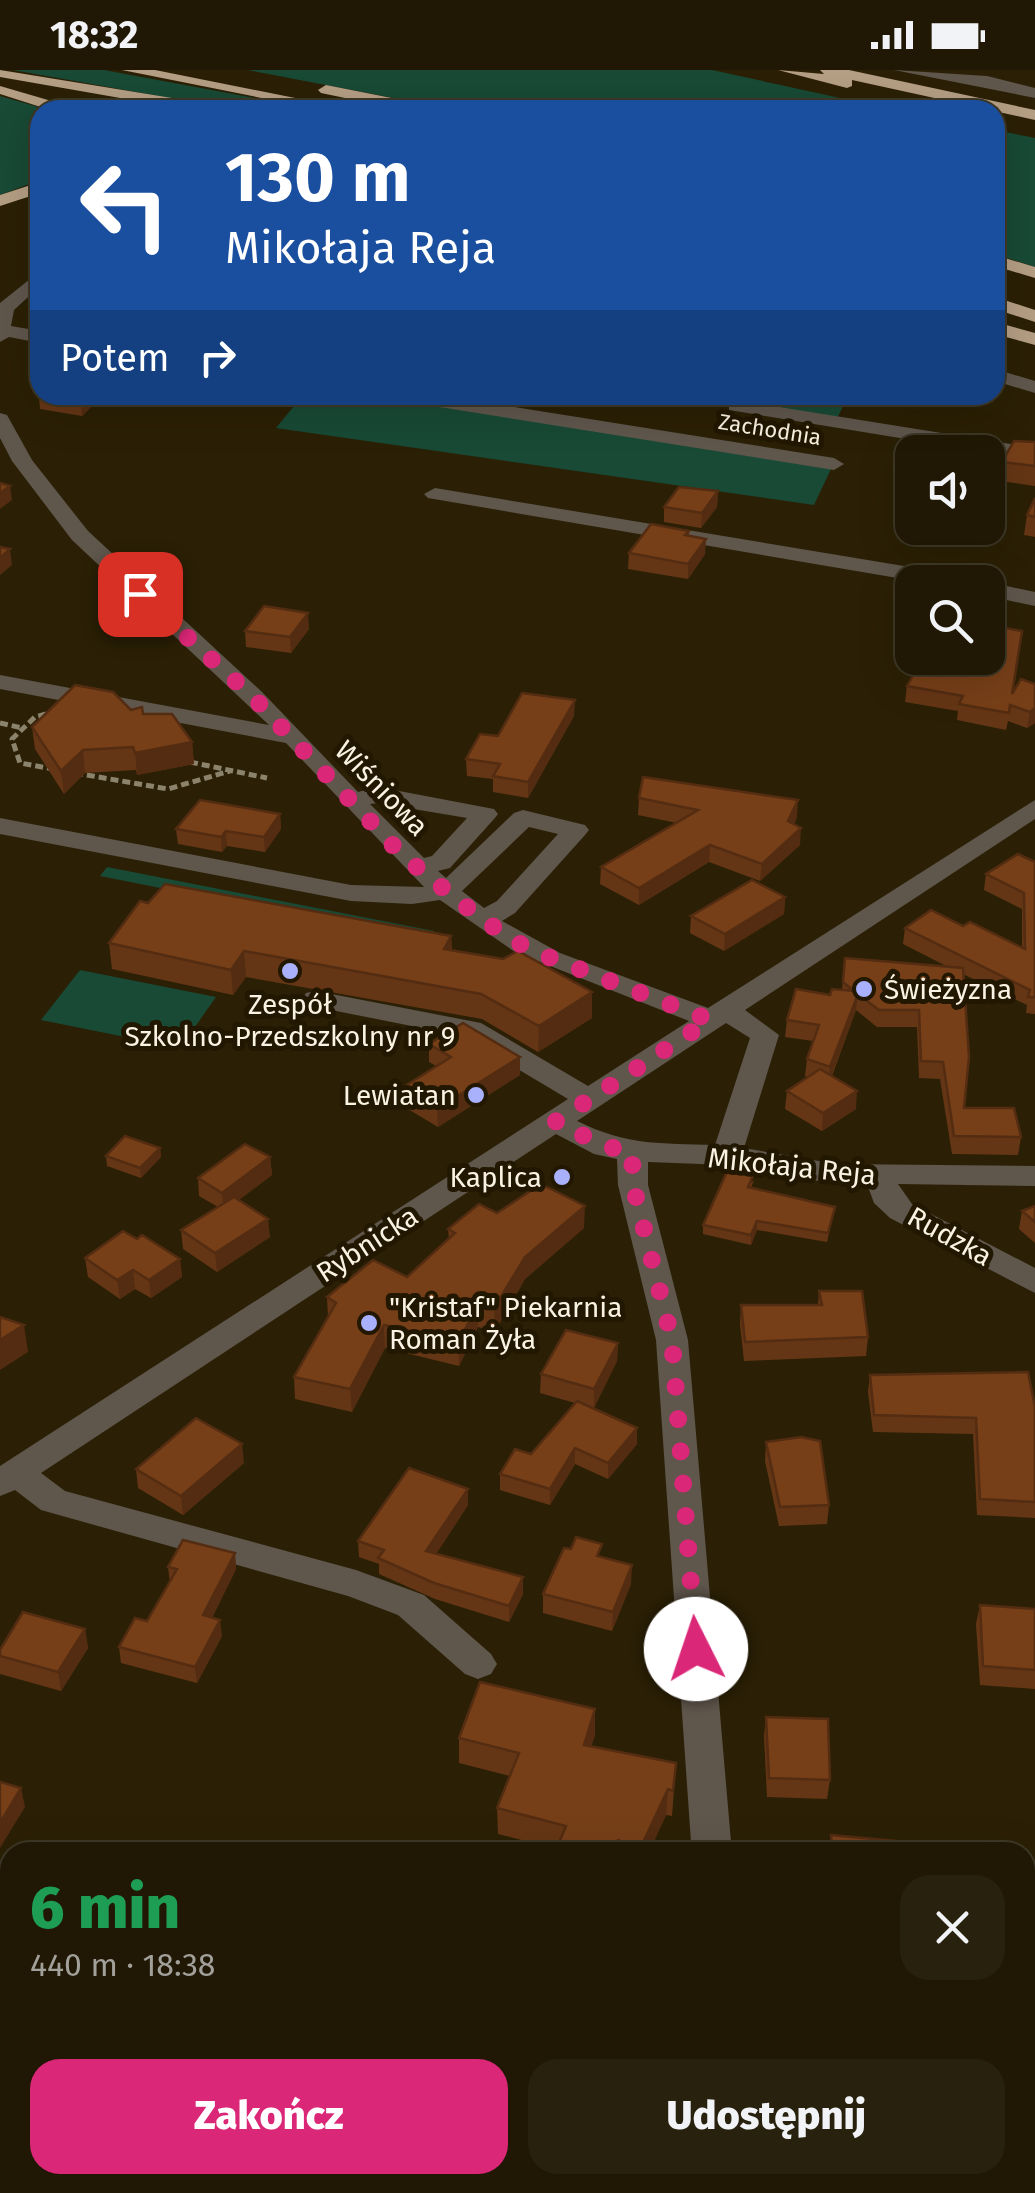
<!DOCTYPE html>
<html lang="pl">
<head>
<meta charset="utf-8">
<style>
	:root { --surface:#201804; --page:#28210e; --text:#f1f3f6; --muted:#a2a09a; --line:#3d3726; --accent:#db2777 }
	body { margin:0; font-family:"Fira Sans",sans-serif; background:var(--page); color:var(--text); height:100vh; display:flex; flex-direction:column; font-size:38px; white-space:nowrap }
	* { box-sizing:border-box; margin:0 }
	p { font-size:32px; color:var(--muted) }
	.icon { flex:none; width:55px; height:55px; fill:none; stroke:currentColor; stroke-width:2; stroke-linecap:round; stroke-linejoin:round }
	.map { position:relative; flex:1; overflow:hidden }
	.sheet { position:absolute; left:0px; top:1772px; width:1035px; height:352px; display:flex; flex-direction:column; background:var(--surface); border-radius:30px 30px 0 0; box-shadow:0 10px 40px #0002,0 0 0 2px var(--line) }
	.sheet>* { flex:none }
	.top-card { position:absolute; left:30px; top:30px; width:975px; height:305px; border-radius:30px; box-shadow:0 10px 40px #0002,0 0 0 2px var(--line); background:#1a4fa0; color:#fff; overflow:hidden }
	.fabs { position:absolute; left:895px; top:365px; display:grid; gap:20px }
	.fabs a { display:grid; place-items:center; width:110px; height:110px; border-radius:20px; background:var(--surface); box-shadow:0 10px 40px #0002,0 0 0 2px var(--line); font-size:50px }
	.pin { position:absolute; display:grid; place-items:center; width:85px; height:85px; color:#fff; margin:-42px; border-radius:20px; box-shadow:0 5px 15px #0006 }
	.me { position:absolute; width:110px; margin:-55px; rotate:356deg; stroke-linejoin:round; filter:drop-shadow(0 0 8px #0008) }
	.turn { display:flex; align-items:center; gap:35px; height:210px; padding:0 30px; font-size:45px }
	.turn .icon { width:130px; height:130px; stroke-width:2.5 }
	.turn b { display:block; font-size:70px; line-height:85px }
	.then { display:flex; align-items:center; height:95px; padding:0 30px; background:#0003; gap:20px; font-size:38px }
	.round { display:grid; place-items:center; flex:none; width:105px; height:105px; border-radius:30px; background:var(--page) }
	.head { display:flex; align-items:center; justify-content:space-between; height:170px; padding:0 30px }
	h1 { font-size:60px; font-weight:800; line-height:75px; color:#1e9e55 }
	.button { display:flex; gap:20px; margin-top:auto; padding:20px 30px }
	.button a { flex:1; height:115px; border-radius:30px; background:var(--accent); color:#fff; font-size:40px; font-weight:800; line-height:115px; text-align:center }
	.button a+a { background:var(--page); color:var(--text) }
	.status { display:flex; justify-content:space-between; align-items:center; height:70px; padding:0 50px; background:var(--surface); direction:ltr }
	.status svg { height:28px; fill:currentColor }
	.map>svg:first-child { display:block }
</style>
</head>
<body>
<div class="status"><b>18:32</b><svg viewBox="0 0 49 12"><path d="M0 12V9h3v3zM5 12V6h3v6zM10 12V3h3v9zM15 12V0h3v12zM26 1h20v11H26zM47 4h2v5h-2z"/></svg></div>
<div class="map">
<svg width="1035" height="2123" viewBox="0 0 1035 2123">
	<rect width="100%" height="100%" fill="#2b2005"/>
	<g fill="#184a35">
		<polygon points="13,0 104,0 320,40 237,40"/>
		<polygon points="248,0 712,0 895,40 456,40"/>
		<polygon points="0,26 49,40 40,40 40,110 0,125"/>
		<polygon points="995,60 1035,68 1035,197 995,184"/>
		<polygon points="303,325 370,325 831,399 814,435 276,358"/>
		<polygon points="744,325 849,325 836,350 738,332"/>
		<polygon points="107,797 434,861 428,871 100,806"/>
		<polygon points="80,900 216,927 180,978 41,950"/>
	</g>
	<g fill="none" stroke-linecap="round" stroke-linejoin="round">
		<g stroke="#8c836d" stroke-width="5" stroke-dasharray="8 4" stroke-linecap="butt">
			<polyline points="46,644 35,647 12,669 20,693 53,699"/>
			<polyline points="0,653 22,658"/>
			<polyline points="190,692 267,708"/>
			<polyline points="75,703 168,719 230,701"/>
		</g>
		<g fill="#5f564c" fill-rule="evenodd">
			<polygon points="894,0 987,6 1035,18 1035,28"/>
			<polygon points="40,201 40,216 14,240 11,256 40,261 40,273 9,267 0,272 0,233"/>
			<polygon points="995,299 1035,311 1035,323 995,311"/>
			<polygon points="392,325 439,325 834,388 844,394 834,400 402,331"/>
			<polygon points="736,330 1035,378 1035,390 729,340 729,332"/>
			<path d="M0,343L7,345L32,390L88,461L262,622L358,722L378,717L494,739L498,744L494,749L450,798L438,801L446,808L514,743L523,740L585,755L589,760L585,765L515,843L502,851L560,883L708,938L1035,730V749L745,940L779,965L744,1078L836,1094L1035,1096V1116L898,1114L912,1134L1035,1198V1223L890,1148L874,1133L867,1114H836L727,1095L648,1092V1115L688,1270L731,1772L728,1782H688L691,1772L656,1270L618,1115L617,1089L594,1084L556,1064L41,1403L65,1421L356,1500L424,1525L491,1584L497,1594L491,1604L478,1609L465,1604L398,1545L348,1526L41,1440L15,1420L0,1426V1396L568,1029L462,966L306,935L302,929L306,923L316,921L481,953L588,1016L689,951L515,882L440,830L412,834L351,831L0,764V748L351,815L424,817L286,673L0,619V605L269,655L72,470L12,391L0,368ZM378,733L467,748L432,786L424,788L370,734ZM529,757L558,764L497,831L484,838L462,821ZM726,953L750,968L715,1075C659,1073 628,1076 577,1051Z"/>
			<polygon points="435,418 958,505 969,512 921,512 428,428 424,424"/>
			<polygon points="987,512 988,512 1035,522 1035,536 988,526"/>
			<polygon points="584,2115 628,2115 626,2123 582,2123"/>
			<polygon points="664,2115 733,2115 736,2123 667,2123"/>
		</g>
		<g fill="#b49e84" fill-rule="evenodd">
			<polygon points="0,0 215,35 223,40 189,40 0,7"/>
			<polygon points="122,0 155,0 355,40 322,40"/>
			<polygon points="778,0 824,4 820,0 849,0 1035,40 1035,50 852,10 852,16 847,18"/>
			<polygon points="326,15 427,35 435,40 403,40 321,23 318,20"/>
			<polygon points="0,16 72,37 74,40 50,40 0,24"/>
			<polygon points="40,112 40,123 0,136 0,125"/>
			<polygon points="995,185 1035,197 1035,208 995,196"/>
			<polygon points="995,227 1035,240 1035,252 995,239"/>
			<polygon points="995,252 1035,263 1035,275 995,264"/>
		</g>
	</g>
	<g fill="#653615">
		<polygon points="41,325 103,325 82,346 40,339 39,327"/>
		<polygon points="1035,372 1035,416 1000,411 1002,392"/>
		<polygon points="718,421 717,437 701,458 664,452 664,437"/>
		<polygon points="1035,428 1035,467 1024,465 1027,445"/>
		<polygon points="689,461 689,466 705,484 688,509 628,499 629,483"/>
		<polygon points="309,559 291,583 246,577 245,561"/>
		<polygon points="1035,614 1035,653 1027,658 1008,651 1006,660 957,650 958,641 905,632 907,616 1013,623"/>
		<polygon points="131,640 143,644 192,672 194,694 137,705 136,700 85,703 64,724 35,679 32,657"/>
		<polygon points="574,646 528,728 493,722 493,709 467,706 466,689 498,666"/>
		<polygon points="639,728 797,747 794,754 800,775 760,811 709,792 639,835 600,814 601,797 677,753 638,745"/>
		<polygon points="280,744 281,759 265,782 227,776 222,782 178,774 176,759"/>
		<polygon points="1035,792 1035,944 1026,943 1027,935 963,904 964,1038 1021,1067 1018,1085 952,1084 940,1009 919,1008 917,957 877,957 856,940 832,1006 856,1039 822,1061 785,1039 787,1021 808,1007 805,1006 807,989 813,971 785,967 787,950 830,925 842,920 845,888 948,897 903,874 905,858 963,856 1022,877 1022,839 984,820 986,804"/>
		<polygon points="785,827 784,844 724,881 690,863 691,846"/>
		<polygon points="451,866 452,880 592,948 538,982 482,949 246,907 233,925 112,899 109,873"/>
		<polygon points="429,974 520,1005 438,1057 403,1036 402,1018 436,996 429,992"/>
		<polygon points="160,1078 161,1087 141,1108 107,1096 106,1086"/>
		<polygon points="270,1087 272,1105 239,1130 270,1167 217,1202 183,1179 181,1160 218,1137 199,1126 198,1108"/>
		<polygon points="754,1110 751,1118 835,1137 827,1172 757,1160 751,1175 703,1164 703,1155"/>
		<polygon points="1035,1136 1035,1173 1019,1159 1022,1141"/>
		<polygon points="497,1143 584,1158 525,1209 495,1261 478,1257 459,1296 385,1278 352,1342 295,1329 294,1307 328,1247 327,1227 407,1207 449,1169 448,1159"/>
		<polygon points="137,1169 180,1189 182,1207 151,1228 135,1219 120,1229 88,1207 85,1188"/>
		<polygon points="819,1221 868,1267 866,1286 744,1291 740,1254 741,1235 818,1235"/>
		<polygon points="618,1273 617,1291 594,1338 637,1374 608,1409 575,1394 550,1435 500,1420 500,1404 531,1384 575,1333 540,1323 541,1304"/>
		<polygon points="870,1305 1035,1337 1035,1448 977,1445 973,1364 873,1362 868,1322"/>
		<polygon points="766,1372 829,1435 827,1454 779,1456 765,1391"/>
		<polygon points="244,1393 183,1445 138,1418 136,1399"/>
		<polygon points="468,1419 468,1435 436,1484 523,1524 509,1552 435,1529 379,1504 379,1494 359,1487 358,1471"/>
		<polygon points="571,1479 602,1487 631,1514 612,1561 543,1543 543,1524"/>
		<polygon points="235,1483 236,1499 212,1548 222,1566 197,1613 121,1593 119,1577 147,1551 170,1513 168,1497"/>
		<polygon points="980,1535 1035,1539 1035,1619 980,1615 976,1554"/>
		<polygon points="85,1559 88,1578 61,1621 0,1604 0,1580"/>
		<polygon points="766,1647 830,1710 827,1729 767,1727 764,1666"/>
		<polygon points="595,1665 591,1676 676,1693 672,1746 666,1745 649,1782 554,1782 556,1779 498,1764 497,1738 510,1706 459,1693 459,1668"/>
		<polygon points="10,1890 10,1941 0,1933 0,1900"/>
		<polygon points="1035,1891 1035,1985 1026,1983 1025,1967 1025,1895"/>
	</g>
	<g fill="#532c11">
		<polygon points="89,325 103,325 82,346 81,333"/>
		<polygon points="10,416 12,430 0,439 0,423"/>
		<polygon points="718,421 717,437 701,458 702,443"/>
		<polygon points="706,469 705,484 688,509 688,494"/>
		<polygon points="10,479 12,495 0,505 0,488"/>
		<polygon points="308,543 309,559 291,583 290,567"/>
		<polygon points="575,630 574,646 528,728 528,712"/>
		<polygon points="1035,638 1035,653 1027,658 1030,642"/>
		<polygon points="192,672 194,694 137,705 135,683"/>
		<polygon points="83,680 85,703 64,724 61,701"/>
		<polygon points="798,730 797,747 787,769 788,751"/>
		<polygon points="280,744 281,759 265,782 264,767"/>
		<polygon points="801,758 800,775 760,811 762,794"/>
		<polygon points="226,761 227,776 222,782 221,767"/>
		<polygon points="710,775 709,792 639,835 639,818"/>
		<polygon points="785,827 784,844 724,881 725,864"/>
		<polygon points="451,866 452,892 444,879"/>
		<polygon points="244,881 246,907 233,925 231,900"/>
		<polygon points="592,922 592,948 538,982 539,956"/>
		<polygon points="858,924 856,940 828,1014 830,997"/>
		<polygon points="520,987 520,1005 438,1057 437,1039"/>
		<polygon points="857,1021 856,1039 822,1061 823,1043"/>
		<polygon points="160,1078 161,1087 141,1108 140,1098"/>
		<polygon points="270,1087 272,1105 224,1141 222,1123"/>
		<polygon points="585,1136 584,1158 525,1209 495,1261 494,1238 525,1187"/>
		<polygon points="268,1149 270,1167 217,1202 215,1183"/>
		<polygon points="757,1151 757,1160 751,1175 751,1165"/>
		<polygon points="180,1189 182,1207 151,1228 149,1210"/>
		<polygon points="133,1200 135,1219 120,1229 117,1210"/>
		<polygon points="478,1234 478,1257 459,1296 458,1273"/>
		<polygon points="24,1255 28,1282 0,1300 0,1270"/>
		<polygon points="384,1255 385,1278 352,1342 350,1319"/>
		<polygon points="618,1273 617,1291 594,1338 594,1319"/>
		<polygon points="637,1358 637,1374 608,1409 608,1393"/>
		<polygon points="242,1374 244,1393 183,1445 181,1426"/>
		<polygon points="575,1378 575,1394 550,1435 550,1419"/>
		<polygon points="468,1419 468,1435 427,1498 426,1481"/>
		<polygon points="235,1483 236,1499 205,1562 203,1545"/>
		<polygon points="632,1495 631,1514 612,1561 613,1542"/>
		<polygon points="523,1507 523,1524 509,1552 509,1536"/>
		<polygon points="220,1550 222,1566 197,1613 195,1597"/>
		<polygon points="85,1559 88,1578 61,1621 58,1602"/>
		<polygon points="595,1639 595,1665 583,1701 584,1675"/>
		<polygon points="21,1718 25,1737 0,1778 0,1753"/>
		<polygon points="668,1719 666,1745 649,1782 640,1782 640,1779"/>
		<polygon points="79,2115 86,2115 86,2123 76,2123"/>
	</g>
	<g fill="#763f18" stroke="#532c11" stroke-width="2.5">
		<polygon points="41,325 89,325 81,333 39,327"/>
		<polygon points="1014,371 1035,372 1035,396 1002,392"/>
		<polygon points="0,413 10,416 0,423"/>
		<polygon points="679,417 718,421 702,443 664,437"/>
		<polygon points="1035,428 1035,447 1027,445"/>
		<polygon points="651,454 689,461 685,465 706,469 688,494 629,483"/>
		<polygon points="0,477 10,479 0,488"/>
		<polygon points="264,536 308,543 290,567 245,561"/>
		<polygon points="988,555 1022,561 1012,624 1021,609 1035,614 1035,638 1030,642 1010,635 1009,643 959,634 963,626 907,616 923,588 988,588"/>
		<polygon points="75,615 113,622 131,640 142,637 143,644 172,644 192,672 135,683 133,677 83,680 61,701 32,657"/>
		<polygon points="522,623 575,630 528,712 493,706 500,694 466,689 480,664 498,666"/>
		<polygon points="643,707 798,730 788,751 801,758 762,794 710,775 639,818 601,797 698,740 639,728"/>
		<polygon points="200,730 280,744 264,767 226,761 221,767 176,759"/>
		<polygon points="1018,784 1035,792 1035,927 1028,927 1030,920 905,858 931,840 963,856 970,852 1025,879 1024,823 986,804"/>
		<polygon points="752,810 785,827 725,864 691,846"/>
		<polygon points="165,814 451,866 444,879 503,889 518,881 592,922 539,956 481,924 244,881 231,900 109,873 140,831 148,833"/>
		<polygon points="845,888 963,898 969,987 964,1038 1014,1038 1021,1067 954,1066 943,992 921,991 919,940 879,940 858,924 830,997 807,989 819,955 787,950 796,919 830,925 832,919 854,921 843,912"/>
		<polygon points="463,953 520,987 437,1039 402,1018 451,987 429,974"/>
		<polygon points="820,999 857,1021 823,1043 787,1021"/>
		<polygon points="125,1066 160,1078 140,1098 106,1086"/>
		<polygon points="245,1074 270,1087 222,1123 198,1108"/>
		<polygon points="730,1095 755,1100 748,1117 835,1137 828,1163 757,1151 751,1165 703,1155"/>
		<polygon points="541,1114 585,1136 525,1187 494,1238 478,1234 458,1273 384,1255 350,1319 294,1307 336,1233 327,1227 373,1190 407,1207 455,1163 448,1159 479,1134 497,1143"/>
		<polygon points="234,1127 268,1149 215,1183 181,1160"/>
		<polygon points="1035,1136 1035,1152 1022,1141"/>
		<polygon points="123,1161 137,1169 142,1165 180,1189 149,1210 133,1200 117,1210 85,1188"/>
		<polygon points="819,1221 862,1221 868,1267 745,1272 741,1235 822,1235"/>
		<polygon points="0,1247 24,1255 0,1270"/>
		<polygon points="566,1260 618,1273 594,1319 541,1304"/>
		<polygon points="1028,1302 1035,1337 1035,1432 980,1429 976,1348 874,1345 870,1305"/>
		<polygon points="577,1331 637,1358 608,1393 575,1378 550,1419 500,1404 515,1379 531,1384"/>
		<polygon points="196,1348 242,1374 181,1426 136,1399"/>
		<polygon points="801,1367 820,1371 829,1435 780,1437 766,1372"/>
		<polygon points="409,1398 468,1419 426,1481 523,1507 509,1536 434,1513 378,1488 384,1480 358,1471"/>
		<polygon points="576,1467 602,1474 597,1486 632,1495 613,1542 543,1524 564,1478 571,1479"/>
		<polygon points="183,1470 235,1483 203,1545 220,1550 195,1597 119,1577 135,1548 147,1551 177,1499 168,1497"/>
		<polygon points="980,1535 1035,1539 1035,1600 983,1596"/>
		<polygon points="23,1542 85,1559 58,1602 0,1586 0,1580"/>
		<polygon points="480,1612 595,1639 584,1675 676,1693 673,1721 668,1719 640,1779 618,1770 612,1782 555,1782 566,1756 497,1738 519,1683 459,1668"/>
		<polygon points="766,1647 828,1649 830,1710 769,1708"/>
		<polygon points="0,1712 21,1718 0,1753"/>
		<polygon points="831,1765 895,1771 895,1782 832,1782"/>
		<polygon points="10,1890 10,1926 0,1918 0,1900"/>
		<polygon points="1025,1891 1035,1891 1035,1965 1030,1965"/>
		<polygon points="9,2086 10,2115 79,2115 76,2123 0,2123 0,2105"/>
		<rect x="949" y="2115" width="43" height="8"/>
		<polygon points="647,2118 672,2123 646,2123"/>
	</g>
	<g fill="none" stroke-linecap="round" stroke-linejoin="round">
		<polyline stroke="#db2777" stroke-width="18" stroke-dasharray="0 32.4" points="140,524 254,628 403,786 483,850 528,879 710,950 555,1052 605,1076 632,1082 633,1115 672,1270 696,1579"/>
	</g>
	<g fill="#a9b0fc" stroke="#221700" stroke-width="4">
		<circle cx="290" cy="901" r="10"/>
		<circle cx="864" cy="919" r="10"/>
		<circle cx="476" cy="1025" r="10"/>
		<circle cx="562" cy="1107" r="10"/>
		<circle cx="369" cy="1253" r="10"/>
	</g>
	<g text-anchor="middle" stroke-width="10" stroke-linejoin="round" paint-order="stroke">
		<g font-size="22" fill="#faf2e2" stroke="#221700">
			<text transform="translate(770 359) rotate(9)" y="8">Zachodnia</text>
		</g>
		<g font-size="28" fill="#faf2e2" stroke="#221700">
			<text transform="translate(382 718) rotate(46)" y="10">Wiśniowa</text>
			<text transform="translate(792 1096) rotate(6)" y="10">Mikołaja Reja</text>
			<text transform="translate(950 1166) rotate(29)" y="10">Rudzka</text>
			<text transform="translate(367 1174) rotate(-33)" y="10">Rybnicka</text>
		</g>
		<g font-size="28" fill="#faf2e2" stroke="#221700" text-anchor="start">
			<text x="884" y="929">Świeżyzna</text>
			<text x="290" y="944" text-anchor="middle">Zespół<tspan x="290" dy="32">Szkolno-Przedszkolny nr 9</tspan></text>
			<text x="456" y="1035" text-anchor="end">Lewiatan</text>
			<text x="542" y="1117" text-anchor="end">Kaplica</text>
			<text x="389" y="1247">"Kristaf" Piekarnia<tspan x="389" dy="32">Roman Żyła</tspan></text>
		</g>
	</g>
</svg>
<div class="fabs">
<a><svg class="icon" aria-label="sound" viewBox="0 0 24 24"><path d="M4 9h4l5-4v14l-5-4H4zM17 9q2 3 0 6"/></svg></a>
<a><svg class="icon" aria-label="search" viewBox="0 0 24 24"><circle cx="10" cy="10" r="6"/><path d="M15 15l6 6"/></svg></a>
</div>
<div class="pin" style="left:140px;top:524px;background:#d93025"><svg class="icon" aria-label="arrive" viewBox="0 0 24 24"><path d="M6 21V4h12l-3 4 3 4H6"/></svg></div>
<svg class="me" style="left:696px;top:1579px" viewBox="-20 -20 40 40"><circle r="19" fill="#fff"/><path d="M0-13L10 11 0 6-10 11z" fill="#db2777"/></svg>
<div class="top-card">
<div class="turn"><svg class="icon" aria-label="left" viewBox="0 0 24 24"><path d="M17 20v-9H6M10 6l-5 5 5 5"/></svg><div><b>130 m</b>Mikołaja Reja</div></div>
<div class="then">Potem<svg class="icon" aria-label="right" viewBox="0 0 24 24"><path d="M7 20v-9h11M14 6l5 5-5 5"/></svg></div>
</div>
<section class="sheet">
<div class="head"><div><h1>6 min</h1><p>440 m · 18:38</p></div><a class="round"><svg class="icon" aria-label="close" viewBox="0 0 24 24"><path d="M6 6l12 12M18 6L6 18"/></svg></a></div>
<div class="button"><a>Zakończ</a><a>Udostępnij</a></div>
</section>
</div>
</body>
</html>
